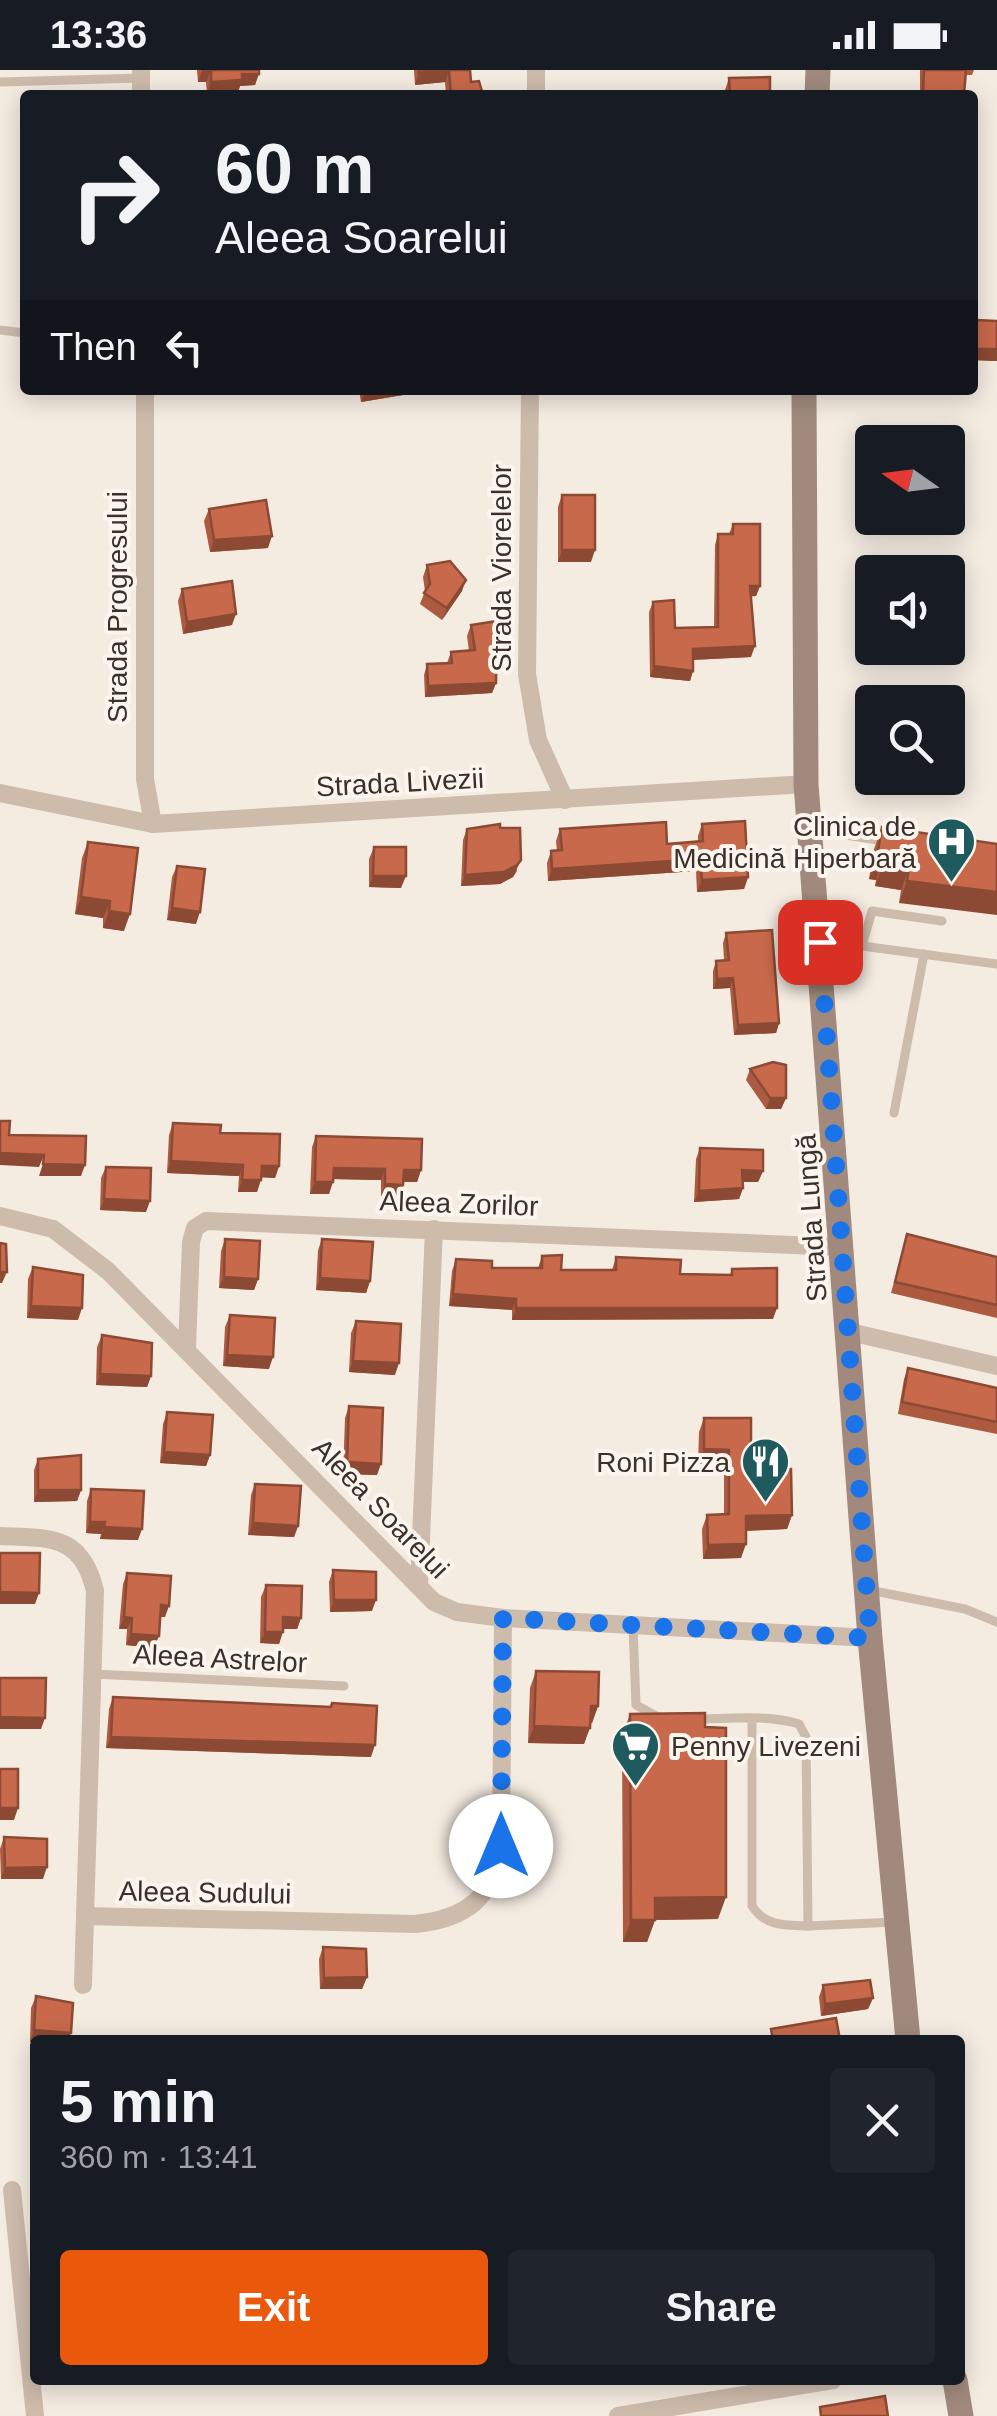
<!DOCTYPE html>
<html lang="en">
<head>
<meta charset="utf-8">
<style>
	:root { --surface:#171b24; --page:#20242c; --text:#f1f3f6; --muted:#9ea1a6; --accent:#ea580c }
	body { margin:0; font-family:Helvetica,sans-serif; background:var(--page); color:var(--text); height:100vh; display:flex; flex-direction:column; font-size:38px; white-space:nowrap }
	* { box-sizing:border-box; margin:0 }
	p { font-size:32px; color:var(--muted) }
	.icon { flex:none; width:55px; height:55px; fill:none; stroke:currentColor; stroke-width:2; stroke-linecap:round; stroke-linejoin:round }
	.map { position:relative; flex:1; overflow:hidden }
	.panel { position:absolute; left:30px; top:1965px; width:935px; height:350px; display:flex; flex-direction:column; background:var(--surface); border-radius:10px; box-shadow:0 5px 25px #0003 }
	.panel>* { flex:none }
	.banner { position:absolute; left:20px; top:20px; width:958px; height:305px; border-radius:10px; box-shadow:0 5px 25px #0003; background:#171b24; color:var(--text); overflow:hidden }
	.needle { width:65px; rotate:284deg }
	.buttons { position:absolute; left:855px; top:355px; display:grid; gap:20px }
	.buttons a { display:grid; place-items:center; width:110px; height:110px; border-radius:10px; background:var(--surface); box-shadow:0 5px 25px #0003; font-size:50px }
	.pin { position:absolute; display:grid; place-items:center; width:85px; height:85px; color:#fff; margin:-42px; border-radius:20px; box-shadow:0 5px 15px #0006 }
	.me { position:absolute; width:110px; margin:-55px; rotate:0deg; stroke-linejoin:round; filter:drop-shadow(0 0 8px #0008) }
	.turn { display:flex; align-items:center; gap:35px; height:210px; padding:0 30px; font-size:45px }
	.turn .icon { width:130px; height:130px; stroke-width:2.5 }
	.turn b { display:block; font-size:70px; line-height:85px }
	.then { display:flex; align-items:center; height:95px; padding:0 30px; background:#0003; gap:20px; font-size:38px }
	.round { display:grid; place-items:center; flex:none; width:105px; height:105px; border-radius:10px; background:var(--page) }
	.overview { display:flex; align-items:center; justify-content:space-between; height:170px; padding:0 30px }
	h1 { font-size:60px; font-weight:700; line-height:75px }
	.cta { display:flex; gap:20px; margin-top:auto; padding:20px 30px }
	.cta a { flex:1; height:115px; border-radius:10px; background:var(--accent); color:#fff; font-size:40px; font-weight:700; line-height:115px; text-align:center }
	.cta a+a { background:var(--page); color:var(--text) }
	.status { display:flex; justify-content:space-between; align-items:center; height:70px; padding:0 50px; background:var(--surface); direction:ltr }
	.status svg { height:28px; fill:currentColor }
	.map>svg:first-child { display:block }
</style>
</head>
<body>
<div class="status"><b>13:36</b><svg viewBox="0 0 49 12"><path d="M0 12V9h3v3zM5 12V6h3v6zM10 12V3h3v9zM15 12V0h3v12zM26 1h20v11H26zM47 4h2v5h-2z"/></svg></div>
<div class="map">
<svg width="997" height="2346" viewBox="0 0 997 2346">
	<rect width="100%" height="100%" fill="#f4ebe1"/>
	<g fill="none" stroke-linecap="round" stroke-linejoin="round">
		<g stroke="#cdbbac" stroke-width="9">
			<polyline points="0,12 141,8"/>
			<polyline points="0,260 25,263"/>
			<polyline points="812,760 885,771"/>
			<polyline points="822,872 862,876 872,841 942,851"/>
			<polyline points="862,876 997,894"/>
			<polyline points="894,1043 924,884"/>
			<polyline points="869,1520 965,1539 997,1552"/>
			<polyline points="633,1556 636,1635 658,1647"/>
			<polyline points="93,1604 344,1616"/>
			<path d="M693,1649C727,1649 766,1644 799,1654L806,1667L808,1856C785,1855 766,1857 752,1836V1649"/>
			<polyline points="808,1856 895,1852"/>
		</g>
		<g stroke="#cdbbac" stroke-width="18">
			<polyline points="141,0 141,25"/>
			<polyline points="536,25 536,0"/>
			<polyline points="145,320 145,709 153,754"/>
			<polyline points="530,320 527,604 538,670 565,730"/>
			<polyline points="0,723 153,754 806,714"/>
			<polyline points="0,1146 53,1159 108,1201 434,1532 457,1542 503,1548 870,1568"/>
			<polyline points="850,1262 997,1296"/>
			<polyline points="187,1278 191,1172 195,1158 206,1151 844,1177"/>
			<path d="M0,1466C49,1468 82,1464 95,1521L85,1846L415,1854C466,1849 493,1828 501,1776L503,1548"/>
			<polyline points="419,1516 434,1159"/>
			<polyline points="83,1915 85,1846"/>
			<polyline points="12,2120 35,2346"/>
			<polyline points="618,2346 833,2310"/>
		</g>
		<g stroke="#a18a7d" stroke-width="25">
			<polyline points="817,25 818,0"/>
			<polyline points="804,320 806,714 870,1568 908,1970"/>
			<polyline points="955,2310 961,2346"/>
		</g>
	</g>
	<g fill="#ac5a40">
		<polygon points="197,0 259,0 255,15 240,16 238,22 207,24 206,12 198,12"/>
		<polygon points="414,0 470,0 471,12 483,25 446,25 445,12 415,15"/>
		<polygon points="920,0 974,0 972,5 966,5 964,25 920,25"/>
		<polygon points="729,8 770,25 725,25 725,20"/>
		<polygon points="976,250 997,251 997,291 972,290 972,258"/>
		<polygon points="359,320 405,320 403,325 361,332"/>
		<polygon points="562,425 591,492 558,492 558,437"/>
		<polygon points="209,439 268,478 210,482 204,451"/>
		<polygon points="733,454 760,516 756,526 751,526 751,587 693,590 693,601 690,611 650,607 649,542 653,532 675,558 714,557 715,475 718,464 729,464"/>
		<polygon points="427,495 462,521 442,550 420,534 425,521 423,507"/>
		<polygon points="182,519 232,555 183,564 178,531"/>
		<polygon points="471,555 496,613 492,623 425,627 424,605 427,594 447,593 451,582 469,581 467,566"/>
		<polygon points="702,754 748,807 744,819 697,822 696,801 548,811 547,793 551,781 557,781 556,771 560,759 667,774 698,771 698,766"/>
		<polygon points="882,757 997,774 899,833 901,820 875,816 876,810 869,809 874,779"/>
		<polygon points="500,758 517,801 513,807 500,814 461,816 463,770 467,759"/>
		<polygon points="88,772 124,861 103,858 103,848 75,844 82,788"/>
		<polygon points="374,777 401,818 369,817 369,789"/>
		<polygon points="177,796 196,854 167,850 172,807"/>
		<polygon points="726,863 779,953 776,963 734,965 730,918 713,919 713,901 716,891 724,890 723,873"/>
		<polygon points="750,999 786,1028 781,1039 766,1039 746,1010"/>
		<polygon points="173,1053 220,1063 279,1096 275,1108 261,1107 257,1122 238,1122 239,1106 167,1103 169,1065"/>
		<polygon points="316,1066 421,1100 417,1112 404,1112 399,1126 381,1126 381,1110 333,1109 329,1124 310,1124 312,1077"/>
		<polygon points="700,1078 763,1101 758,1112 742,1112 743,1118 739,1129 694,1132 696,1089"/>
		<polygon points="106,1097 146,1142 100,1140 101,1108"/>
		<polygon points="907,1164 997,1187 997,1248 891,1223"/>
		<polygon points="225,1169 258,1209 254,1220 219,1218 221,1181"/>
		<polygon points="322,1169 370,1211 366,1223 316,1220 318,1180"/>
		<polygon points="542,1186 561,1200 612,1200 616,1187 680,1204 730,1205 732,1199 773,1249 512,1250 512,1240 449,1236 452,1201 456,1189 492,1198 538,1198"/>
		<polygon points="33,1197 78,1250 27,1248 28,1209"/>
		<polygon points="230,1245 269,1299 223,1296 225,1257"/>
		<polygon points="356,1251 395,1305 349,1302 351,1263"/>
		<polygon points="102,1265 151,1306 147,1317 96,1315 97,1277"/>
		<polygon points="908,1298 997,1318 997,1364 898,1344 904,1309"/>
		<polygon points="349,1336 377,1405 343,1404 345,1348"/>
		<polygon points="167,1342 210,1385 206,1396 160,1393 163,1354"/>
		<polygon points="704,1348 759,1400 792,1445 787,1459 746,1461 741,1488 703,1489 702,1459 707,1445 724,1445 724,1394 698,1394 699,1362"/>
		<polygon points="38,1389 81,1420 77,1431 34,1432 34,1400"/>
		<polygon points="255,1414 298,1456 294,1467 248,1465 251,1425"/>
		<polygon points="91,1419 138,1470 100,1469 101,1464 86,1463 87,1431"/>
		<polygon points="333,1500 372,1541 330,1542 329,1512"/>
		<polygon points="127,1503 165,1547 160,1547 154,1578 126,1575 127,1559 119,1559 123,1514"/>
		<polygon points="266,1515 301,1548 297,1559 283,1559 279,1574 260,1573 261,1527"/>
		<polygon points="536,1601 598,1636 592,1653 590,1653 584,1674 528,1673 530,1618"/>
		<polygon points="113,1627 330,1637 332,1633 371,1687 106,1678 109,1639"/>
		<polygon points="630,1644 718,1849 655,1850 647,1872 623,1872 622,1666"/>
		<polygon points="4,1767 43,1809 1,1809 0,1779"/>
		<polygon points="323,1877 367,1907 362,1919 320,1919 319,1889"/>
		<polygon points="823,1915 873,1928 868,1939 821,1946 819,1927"/>
		<polygon points="36,1926 35,1972 30,1972 31,1938"/>
	</g>
	<g fill="#8c4a34">
		<polygon points="211,0 206,12 198,12 202,1"/>
		<polygon points="449,1 445,12 415,15 419,3"/>
		<polygon points="242,4 259,4 255,15 240,16 238,22 207,24 211,12"/>
		<polygon points="975,279 997,279 997,291 972,290"/>
		<polygon points="366,320 405,320 403,325 361,332"/>
		<polygon points="272,466 268,478 210,482 214,470"/>
		<polygon points="562,480 595,480 591,492 558,492"/>
		<polygon points="466,510 462,521 442,550 447,538"/>
		<polygon points="750,516 760,516 756,526 747,527"/>
		<polygon points="236,544 232,555 183,564 187,552"/>
		<polygon points="755,576 751,587 689,590 693,579"/>
		<polygon points="654,596 693,601 690,611 650,607"/>
		<polygon points="496,613 492,623 425,627 428,616"/>
		<polygon points="877,787 884,788 876,810 869,809"/>
		<polygon points="700,789 696,801 548,811 552,799"/>
		<polygon points="521,790 513,807 500,814 461,816 465,805"/>
		<polygon points="883,794 909,798 901,820 875,816"/>
		<polygon points="373,806 406,806 401,818 369,817"/>
		<polygon points="748,807 744,819 697,822 702,810"/>
		<polygon points="907,811 997,822 997,845 899,833"/>
		<polygon points="81,827 110,831 103,848 75,844"/>
		<polygon points="172,838 200,842 196,854 167,850"/>
		<polygon points="109,841 130,844 124,861 103,858"/>
		<polygon points="733,908 730,918 713,919 717,909"/>
		<polygon points="779,953 776,963 734,965 738,955"/>
		<polygon points="770,1028 786,1028 781,1039 766,1039"/>
		<polygon points="0,1083 44,1085 39,1097 0,1095"/>
		<polygon points="171,1091 243,1095 239,1106 167,1103"/>
		<polygon points="43,1094 85,1095 81,1106 39,1106"/>
		<polygon points="262,1096 279,1096 275,1108 257,1107"/>
		<polygon points="334,1098 385,1099 381,1110 330,1109"/>
		<polygon points="404,1100 421,1100 417,1112 400,1112"/>
		<polygon points="742,1100 763,1101 758,1112 738,1112"/>
		<polygon points="242,1110 261,1110 257,1122 238,1122"/>
		<polygon points="315,1112 333,1112 329,1124 310,1124"/>
		<polygon points="385,1114 403,1115 399,1126 381,1126"/>
		<polygon points="743,1118 739,1129 694,1132 699,1121"/>
		<polygon points="104,1129 150,1131 146,1142 100,1140"/>
		<polygon points="0,1202 7,1202 2,1213 0,1213"/>
		<polygon points="224,1207 258,1209 254,1220 219,1218"/>
		<polygon points="320,1208 370,1211 366,1223 316,1220"/>
		<polygon points="453,1224 516,1229 512,1240 449,1236"/>
		<polygon points="31,1236 82,1238 78,1250 27,1248"/>
		<polygon points="516,1238 777,1238 773,1249 512,1250"/>
		<polygon points="227,1285 273,1287 269,1299 223,1296"/>
		<polygon points="353,1291 399,1293 395,1305 349,1302"/>
		<polygon points="100,1304 151,1306 147,1317 96,1315"/>
		<polygon points="704,1379 729,1380 724,1394 698,1394"/>
		<polygon points="164,1382 210,1385 206,1396 160,1393"/>
		<polygon points="347,1392 381,1394 377,1405 343,1404"/>
		<polygon points="38,1420 81,1420 77,1431 34,1432"/>
		<polygon points="792,1445 787,1459 740,1461 746,1446"/>
		<polygon points="90,1452 105,1452 101,1464 86,1463"/>
		<polygon points="253,1453 298,1456 294,1467 248,1465"/>
		<polygon points="104,1457 142,1459 138,1470 100,1469"/>
		<polygon points="746,1474 741,1488 703,1489 708,1475"/>
		<polygon points="0,1522 39,1523 35,1534 0,1534"/>
		<polygon points="334,1530 376,1530 372,1541 330,1542"/>
		<polygon points="161,1535 169,1536 165,1547 157,1547"/>
		<polygon points="124,1547 132,1548 127,1559 119,1559"/>
		<polygon points="283,1547 301,1548 297,1559 279,1559"/>
		<polygon points="265,1562 283,1562 279,1574 260,1573"/>
		<polygon points="131,1564 159,1566 154,1578 126,1575"/>
		<polygon points="591,1636 598,1636 592,1653 585,1653"/>
		<polygon points="0,1647 45,1648 41,1659 0,1659"/>
		<polygon points="534,1656 590,1658 584,1674 528,1673"/>
		<polygon points="111,1667 375,1675 371,1687 106,1678"/>
		<polygon points="0,1738 18,1738 14,1750 0,1750"/>
		<polygon points="47,1797 43,1809 1,1809 5,1798"/>
		<polygon points="726,1827 718,1849 647,1850 655,1828"/>
		<polygon points="631,1850 655,1850 647,1872 623,1872"/>
		<polygon points="367,1907 362,1919 320,1919 324,1908"/>
		<polygon points="873,1928 868,1939 821,1946 825,1934"/>
		<polygon points="34,1960 71,1963 68,1970 35,1970 35,1972 30,1972"/>
	</g>
	<g fill="#c8694b" stroke="#8c4a34" stroke-width="2.5">
		<polygon points="202,0 259,0 259,4 242,4 242,10 211,12 211,0"/>
		<polygon points="419,0 470,0 471,12 479,11 483,25 451,25 449,1 419,3"/>
		<polygon points="924,0 966,0 964,25 923,25"/>
		<polygon points="770,7 770,25 730,25 729,8"/>
		<polygon points="976,250 997,251 997,279 975,279"/>
		<rect x="562" y="425" width="33" height="55"/>
		<polygon points="266,430 272,466 214,470 209,439"/>
		<polygon points="733,454 760,454 760,516 750,516 755,576 693,579 693,601 654,596 653,532 674,530 675,558 718,557 718,464 733,464"/>
		<polygon points="450,491 466,510 447,538 424,523 430,514 427,495"/>
		<polygon points="232,511 236,544 187,552 182,519"/>
		<polygon points="497,551 496,613 428,616 427,594 452,593 451,582 475,580 471,555"/>
		<polygon points="745,751 748,807 702,810 700,789 552,799 551,781 562,780 560,759 666,752 667,774 703,771 702,754"/>
		<polygon points="500,754 500,758 520,758 521,790 517,795 504,802 465,805 467,759"/>
		<polygon points="882,757 997,774 997,822 907,811 909,798 883,794 884,788 877,787"/>
		<polygon points="88,772 138,778 130,844 109,841 110,831 81,827"/>
		<polygon points="374,777 406,777 406,806 373,806"/>
		<polygon points="177,796 205,799 200,842 172,838"/>
		<polygon points="772,860 779,953 738,955 733,908 717,909 716,891 729,890 726,863"/>
		<polygon points="773,992 786,995 786,1028 770,1028 750,999"/>
		<polygon points="0,1051 10,1051 9,1065 86,1066 85,1095 43,1094 44,1085 0,1083"/>
		<polygon points="173,1053 221,1055 220,1063 280,1064 279,1096 262,1096 261,1110 242,1110 243,1095 171,1091"/>
		<polygon points="316,1066 422,1069 421,1100 404,1100 403,1115 385,1114 385,1099 334,1098 333,1112 315,1112"/>
		<polygon points="700,1078 763,1080 763,1101 742,1100 743,1118 699,1121"/>
		<polygon points="106,1097 151,1098 150,1131 104,1129"/>
		<polygon points="907,1164 997,1187 997,1235 895,1212"/>
		<polygon points="225,1169 260,1171 258,1209 224,1207"/>
		<polygon points="322,1169 373,1172 370,1211 320,1208"/>
		<polygon points="0,1173 6,1174 7,1202 0,1202"/>
		<polygon points="562,1185 561,1200 616,1200 616,1187 681,1190 680,1204 732,1205 732,1199 777,1198 777,1238 516,1238 516,1229 453,1224 456,1189 492,1191 492,1198 542,1198 542,1186"/>
		<polygon points="33,1197 83,1205 82,1238 31,1236"/>
		<polygon points="230,1245 275,1248 273,1287 227,1285"/>
		<polygon points="356,1251 401,1254 399,1293 353,1291"/>
		<polygon points="102,1265 152,1273 151,1306 100,1304"/>
		<polygon points="908,1298 997,1318 997,1352 902,1332"/>
		<polygon points="349,1336 383,1338 381,1394 347,1392"/>
		<polygon points="167,1342 213,1345 210,1385 164,1382"/>
		<polygon points="704,1348 751,1348 751,1394 759,1393 759,1400 791,1399 792,1445 746,1446 746,1474 708,1475 707,1445 729,1444 729,1380 704,1379"/>
		<polygon points="81,1385 81,1420 38,1420 38,1389"/>
		<polygon points="255,1414 301,1416 298,1456 253,1453"/>
		<polygon points="91,1419 144,1421 142,1459 104,1457 105,1452 90,1452"/>
		<polygon points="0,1483 40,1483 39,1523 0,1522"/>
		<polygon points="333,1500 376,1502 376,1530 334,1530"/>
		<polygon points="127,1503 171,1506 169,1536 161,1535 159,1566 131,1564 132,1548 124,1547"/>
		<polygon points="266,1515 302,1516 301,1548 283,1547 283,1562 265,1562"/>
		<polygon points="536,1601 599,1602 598,1636 591,1636 590,1658 534,1656"/>
		<polygon points="0,1608 46,1608 45,1648 0,1647"/>
		<polygon points="113,1627 331,1637 332,1633 377,1636 375,1675 111,1667"/>
		<polygon points="705,1643 705,1657 726,1658 726,1827 655,1828 655,1850 631,1850 630,1644"/>
		<rect x="0" y="1699" width="18" height="39"/>
		<polygon points="4,1767 47,1769 47,1797 5,1798"/>
		<polygon points="323,1877 366,1879 367,1907 324,1908"/>
		<polygon points="870,1910 873,1928 825,1934 823,1915"/>
		<polygon points="36,1926 73,1933 71,1963 34,1960"/>
		<polygon points="836,1948 840,1970 773,1970 771,1959"/>
		<polygon points="885,2326 888,2346 821,2346 820,2337"/>
	</g>
	<g fill="none" stroke-linecap="round" stroke-linejoin="round">
		<polyline stroke="#1a73e8" stroke-width="18" stroke-dasharray="0 32.4" points="501,1776 503,1548 870,1568 820,872"/>
	</g>
	<defs>
		<symbol id="hospital-pin" viewBox="-11 -11 22 30"><path d="M0 17L-7.5 6A9.5 9.5 0 1 1 7.5 6Z" fill="#1f5a5e" stroke="#fbf5ee"/><path d="M-5-5h3v3.5h4V-5h3V5h-3V1.5h-4V5h-3Z" fill="#fff"/></symbol>
		<symbol id="restaurant-pin" viewBox="-11 -11 22 30"><path d="M0 17L-7.5 6A9.5 9.5 0 1 1 7.5 6Z" fill="#1f5a5e" stroke="#fbf5ee"/><path d="M-5-6h1v4h1v-4h1v4h1v-4h1v5L-1.5 .5V6h-2V.5L-5-1ZM5-6V6H3V1.5H1.5Q1.5-4 5-6Z" fill="#fff"/></symbol>
		<symbol id="supermarket-pin" viewBox="-11 -11 22 30"><path d="M0 17L-7.5 6A9.5 9.5 0 1 1 7.5 6Z" fill="#1f5a5e" stroke="#fbf5ee"/><path d="M-6-5.5h2.5l.6 2H6L4.5 2H-2.5L-4.4-4H-6ZM-1.5 3.2a1.3 1.3 0 1 0 .1 0ZM3 3.2a1.3 1.3 0 1 0 .1 0Z" fill="#fff"/></symbol>
	</defs>
	<g fill-rule="evenodd">
		<use href="#hospital-pin" x="924" y="744" width="55" height="75"/>
		<use href="#restaurant-pin" x="738" y="1364" width="55" height="75"/>
		<use href="#supermarket-pin" x="608" y="1648" width="55" height="75"/>
	</g>
	<g text-anchor="middle" stroke-width="8" stroke-linejoin="round" paint-order="stroke">
		<g font-size="28" fill="#3b302b" stroke="#fbf5ee">
			<text transform="translate(501 498) rotate(-90)" y="10">Strada Viorelelor</text>
			<text transform="translate(117 537) rotate(-90)" y="10">Strada Progresului</text>
			<text transform="translate(400 712) rotate(-3)" y="10">Strada Livezii</text>
			<text transform="translate(459 1133) rotate(2)" y="10">Aleea Zorilor</text>
			<text transform="translate(811 1148) rotate(-94)" y="10">Strada Lungă</text>
			<text transform="translate(381 1438) rotate(46)" y="10">Aleea Soarelui</text>
			<text transform="translate(220 1588) rotate(3)" y="10">Aleea Astrelor</text>
			<text transform="translate(205 1822) rotate(1)" y="10">Aleea Sudului</text>
		</g>
		<g font-size="28" fill="#3b302b" stroke="#fbf5ee" text-anchor="end">
			<text x="916" y="766">Clinica de<tspan x="916" dy="32">Medicină Hiperbară</tspan></text>
			<text x="730" y="1402">Roni Pizza</text>
			<text x="671" y="1686" text-anchor="start">Penny Livezeni</text>
		</g>
	</g>
</svg>
<div class="buttons">
<a><svg class="needle" viewBox="-14 -14 28 28"><path d="M0-13l5 13h-10z" fill="#e53935"/><path d="M0 13l5-13h-10z" fill="#9ea1a6"/></svg></a>
<a><svg class="icon" aria-label="sound" viewBox="0 0 24 24"><path d="M4 9h4l5-4v14l-5-4H4zM17 9q2 3 0 6"/></svg></a>
<a><svg class="icon" aria-label="search" viewBox="0 0 24 24"><circle cx="10" cy="10" r="6"/><path d="M15 15l6 6"/></svg></a>
</div>
<div class="pin" style="left:820px;top:872px;background:#d93025"><svg class="icon" aria-label="arrive" viewBox="0 0 24 24"><path d="M6 21V4h12l-3 4 3 4H6"/></svg></div>
<svg class="me" style="left:501px;top:1776px" viewBox="-20 -20 40 40"><circle r="19" fill="#fff"/><path d="M0-13L10 11 0 6-10 11z" fill="#1a73e8"/></svg>
<div class="banner">
<div class="turn"><svg class="icon" aria-label="right" viewBox="0 0 24 24"><path d="M7 20v-9h11M14 6l5 5-5 5"/></svg><div><b>60 m</b>Aleea Soarelui</div></div>
<div class="then">Then<svg class="icon" aria-label="left" viewBox="0 0 24 24"><path d="M17 20v-9H6M10 6l-5 5 5 5"/></svg></div>
</div>
<section class="panel">
<div class="overview"><div><h1>5 min</h1><p>360 m · 13:41</p></div><a class="round"><svg class="icon" aria-label="close" viewBox="0 0 24 24"><path d="M6 6l12 12M18 6L6 18"/></svg></a></div>
<div class="cta"><a>Exit</a><a>Share</a></div>
</section>
</div>
</body>
</html>
